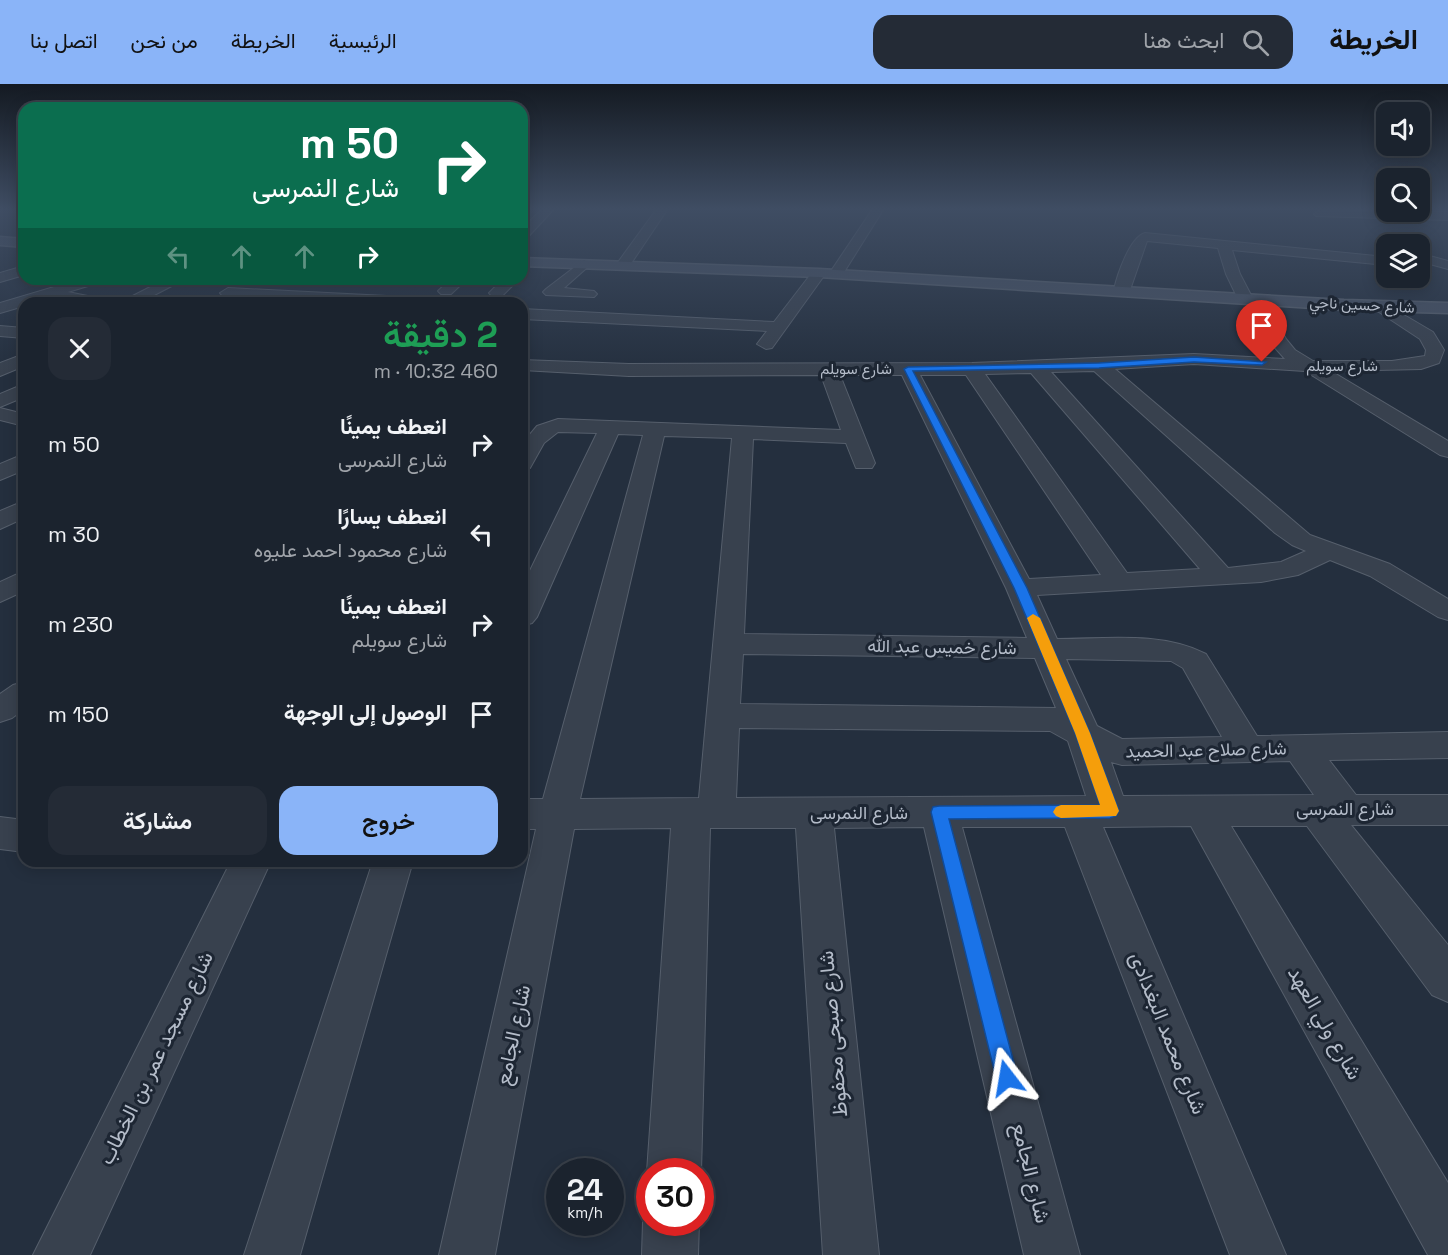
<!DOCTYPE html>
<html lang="ar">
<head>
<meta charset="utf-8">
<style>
	:root { --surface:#1b232e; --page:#242b36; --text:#f1f3f6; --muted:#a0a4aa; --line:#39404a; --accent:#8ab4f8 }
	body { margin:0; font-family:"Space Grotesk",Vazirmatn,sans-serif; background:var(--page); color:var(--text); direction:rtl; height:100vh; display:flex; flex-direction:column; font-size:22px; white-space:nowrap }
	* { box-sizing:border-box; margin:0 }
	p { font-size:20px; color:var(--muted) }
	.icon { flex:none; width:33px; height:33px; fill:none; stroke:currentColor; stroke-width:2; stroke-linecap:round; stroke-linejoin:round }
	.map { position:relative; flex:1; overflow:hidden; direction:ltr }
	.details { position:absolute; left:18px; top:213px; width:510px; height:570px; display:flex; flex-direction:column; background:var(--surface); border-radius:18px; box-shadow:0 3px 15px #0003,0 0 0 2px var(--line); direction:rtl }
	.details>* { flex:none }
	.banner { position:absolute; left:18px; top:18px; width:510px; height:183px; border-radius:18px; box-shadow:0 3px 15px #0003,0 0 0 2px var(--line); direction:rtl; background:#0b6e4f; color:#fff; overflow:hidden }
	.tools { position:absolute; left:1376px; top:18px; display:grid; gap:12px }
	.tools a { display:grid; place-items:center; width:54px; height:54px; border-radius:12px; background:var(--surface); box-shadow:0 3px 15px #0003,0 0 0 2px var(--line); font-size:30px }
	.speed { position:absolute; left:546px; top:1074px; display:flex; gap:12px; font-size:30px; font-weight:700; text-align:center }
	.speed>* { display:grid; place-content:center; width:78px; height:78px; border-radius:50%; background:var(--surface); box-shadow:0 3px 15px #0003,0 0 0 2px var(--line); line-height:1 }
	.speed small { font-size:15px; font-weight:400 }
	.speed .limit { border:9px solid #d22; background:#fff; color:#111 }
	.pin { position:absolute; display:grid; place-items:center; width:51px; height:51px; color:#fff; margin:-62px -26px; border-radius:50% 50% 50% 0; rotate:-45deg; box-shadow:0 0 6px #0007 }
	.pin .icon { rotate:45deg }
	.me { position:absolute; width:66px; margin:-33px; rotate:346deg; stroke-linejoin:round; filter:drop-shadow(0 0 4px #0008) }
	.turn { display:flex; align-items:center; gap:21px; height:126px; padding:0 30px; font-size:27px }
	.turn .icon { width:78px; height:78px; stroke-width:2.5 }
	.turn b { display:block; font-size:42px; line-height:51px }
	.lanes { display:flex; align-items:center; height:57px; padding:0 30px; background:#0003; justify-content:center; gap:30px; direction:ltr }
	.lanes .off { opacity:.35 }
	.round { display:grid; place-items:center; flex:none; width:63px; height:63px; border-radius:18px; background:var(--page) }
	.head { display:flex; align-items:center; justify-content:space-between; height:102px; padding:0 30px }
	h1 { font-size:36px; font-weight:600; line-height:45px; color:#1e9e55 }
	.primary-button { display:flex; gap:12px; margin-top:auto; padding:12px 30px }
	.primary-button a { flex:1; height:69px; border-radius:18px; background:var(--accent); color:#111; font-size:24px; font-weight:600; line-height:69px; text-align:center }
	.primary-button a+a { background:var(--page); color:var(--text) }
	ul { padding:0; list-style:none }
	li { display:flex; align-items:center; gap:18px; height:90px; padding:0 30px }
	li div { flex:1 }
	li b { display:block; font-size:22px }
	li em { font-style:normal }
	header { display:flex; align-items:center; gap:36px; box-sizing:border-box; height:84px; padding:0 30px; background:var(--accent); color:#111 }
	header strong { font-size:28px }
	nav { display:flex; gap:33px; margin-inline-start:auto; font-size:21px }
	.search { width:420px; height:54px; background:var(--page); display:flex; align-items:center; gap:15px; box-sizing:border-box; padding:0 21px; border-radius:18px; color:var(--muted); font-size:22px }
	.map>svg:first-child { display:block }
</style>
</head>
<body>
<header>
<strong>الخريطة</strong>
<div class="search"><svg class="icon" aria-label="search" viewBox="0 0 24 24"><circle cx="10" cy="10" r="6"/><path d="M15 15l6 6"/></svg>ابحث هنا</div>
<nav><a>الرئيسية</a><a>الخريطة</a><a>من نحن</a><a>اتصل بنا</a></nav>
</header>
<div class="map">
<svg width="1448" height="1171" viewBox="0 0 1448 1171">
	<rect width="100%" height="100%" fill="#242f3e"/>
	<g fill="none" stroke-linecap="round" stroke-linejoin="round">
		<defs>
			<g id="street">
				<polygon points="541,126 553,126 526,155 522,156 522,145"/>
				<polygon points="656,126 667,126 628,184 618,184 616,181"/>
				<polygon points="872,126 883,126 841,193 831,193 829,190"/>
				<polygon points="1320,126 1448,128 1448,136 1316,132 1314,130"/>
				<path d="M1145,149L1386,173V181L1232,166L1240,190L1252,213H1263L1286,255L1295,266L1313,277H1392L1425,272L1426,266L1420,255L1376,226L1374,223L1382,218L1433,248L1444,266L1439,279L1421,285L1331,287L1448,357V373L1440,371L1305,287L1194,280L1115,285L1310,451L1390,480L1448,515V536L1438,533L1370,492L1330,476L1298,491L1261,498L1037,511L1057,555C1105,555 1162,547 1206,570L1257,652L1448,648V674L1329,676L1356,711H1448V741H1351L1448,861V918L1432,911L1307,742H1231L1448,1099V1171H1428L1191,742L1103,743L1286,1171H1230L1065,743H962L1080,1171H1024L924,743L834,744L879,1171H823L796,744H710L701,1088H650V1093L647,1088L671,744L574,745L495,1171H439L536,745H522V715H543L643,351L618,350L537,533L532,539L522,542V503L597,349L558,348L544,359L530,384L522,386V360L537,342L558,335L841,346L821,291L629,292L522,286V276L629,280L972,279L1194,270L1285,275L1269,257L1251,218H1241L1238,215L1226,190L1218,164L1147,157L1130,206L1122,211L1117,209L1114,206C1117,191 1130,153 1145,149ZM1094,287L1275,449L1292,461L1306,467L1281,478L1228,484L1051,288ZM1031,289L1200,485L1127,489L985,290ZM840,291H902L1006,504L1027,554L744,550L753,355L846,359L856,384H872L875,379ZM920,291H966L1101,491L1029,495ZM664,352L732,354L699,714L580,715ZM743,570L1035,574L1056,624L740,620ZM1066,575L1171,577L1183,584L1222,653L1122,655L1097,642ZM739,644L1050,647L1068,657L1086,712L736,714ZM1290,677L1314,711L1123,712L1111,678L1122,681Z"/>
				<polygon points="1419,169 1448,177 1448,185 1419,177"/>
				<polygon points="584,176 591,180 564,204 594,207 597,210 594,213 546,211 543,208 546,205"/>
				<polygon points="24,182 24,191 0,198 0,189"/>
				<polygon points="819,185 826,189 772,264 766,265 757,260 767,247 522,235 522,225 774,238 814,186"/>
				<polygon points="81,195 103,195 101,198 68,208 107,216 109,219 77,219 50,214 24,219 24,222 0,229 0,219"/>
				<polygon points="166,195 185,195 139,219 119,219"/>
				<polygon points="451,195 467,195 451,210 441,210 438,207"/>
				<polygon points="503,195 519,195 502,212 492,212 489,209"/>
				<polygon points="228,204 426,214 434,219 335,219 223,212 220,209"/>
				<polygon points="0,242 24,244 24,254 0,252"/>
				<polygon points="24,270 24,282 0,292 0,279"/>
				<polygon points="24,300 24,313 0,323 0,310"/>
				<polygon points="0,324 24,330 24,342 0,336"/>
				<polygon points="24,370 24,386 0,396 0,380"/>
				<polygon points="24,417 24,434 0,445 0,427"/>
				<polygon points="24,487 24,507 0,518 0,498"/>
				<polygon points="24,598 24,625 12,634 0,638 0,610 13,601"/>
				<polygon points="0,733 24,736 24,768 0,765"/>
				<polygon points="231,777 271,777 90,1171 33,1171"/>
				<polygon points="373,777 413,777 300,1171 244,1171"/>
				<polygon points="650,1123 650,1138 699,1138 698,1171 642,1171 643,1138"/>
			</g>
			<g id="secondary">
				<polygon points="0,153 24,155 24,163 0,161"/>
				<polygon points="522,174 819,185 1344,216 1448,219 1448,229 1344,226 819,193 522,182"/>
			</g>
		</defs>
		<use href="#street" stroke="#565f6c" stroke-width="2"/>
		<use href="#secondary" stroke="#565f6c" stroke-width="3"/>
		<use href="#street" fill="#38414e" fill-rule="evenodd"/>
		<use href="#secondary" fill="#465061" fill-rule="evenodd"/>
	</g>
	<linearGradient id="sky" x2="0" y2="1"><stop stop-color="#141a22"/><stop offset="0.43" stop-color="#3f4d63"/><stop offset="1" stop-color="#3f4d63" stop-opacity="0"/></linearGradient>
	<rect width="1448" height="290" fill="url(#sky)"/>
	<polygon fill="#1a73e8" stroke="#114b97" stroke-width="1.5" points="1194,273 1266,278 1262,281 1194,278 1099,284 913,287 1027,504 1090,649 1119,727 1116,732 1110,734 949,735 1018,994 1014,1001 1007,1005 999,1001 996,994 931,728 933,723 939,722 1100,721 1075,649 1014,504 904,285 908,283 1099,279"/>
	<polygon fill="#f59e0b" points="1033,530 1040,534 1090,649 1119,727 1116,732 1061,734 1056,732 1053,728 1056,723 1061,721 1100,721 1075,649 1027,534"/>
	<g text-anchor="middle" stroke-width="6" stroke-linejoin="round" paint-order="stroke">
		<g font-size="15" fill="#b4bcc9" stroke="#1d2633">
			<text transform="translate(1362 221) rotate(3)" y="5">شارع حسين ناجي</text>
			<text x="1342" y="287">شارع سويلم</text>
			<text x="856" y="290">شارع سويلم</text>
		</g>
		<g font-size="18" fill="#b4bcc9" stroke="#1d2633">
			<text transform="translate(942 563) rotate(1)" y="6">شارع خميس عبد الله</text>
			<text transform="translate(1206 666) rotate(-1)" y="6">شارع صلاح عبد الحميد</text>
			<text x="1345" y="731">شارع النمرسى</text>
			<text x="859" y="735">شارع النمرسى</text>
		</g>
		<g font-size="21" fill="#b4bcc9" stroke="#1d2633">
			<text transform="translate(1325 939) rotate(60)" y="7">شارع ولي العهد</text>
			<text transform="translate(1168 949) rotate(68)" y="7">شارع محمد البغدادى</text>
			<text transform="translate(833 950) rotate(-95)" y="7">شارع صبحى محفوظ</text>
			<text transform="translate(513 951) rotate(-78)" y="7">شارع الجامع</text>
			<text transform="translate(156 974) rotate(-64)" y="7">شارع مسجد عمر بن الخطاب</text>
			<text transform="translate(1031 1089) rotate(76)" y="7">شارع الجامع</text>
		</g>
	</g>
</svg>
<div class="tools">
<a><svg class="icon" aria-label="sound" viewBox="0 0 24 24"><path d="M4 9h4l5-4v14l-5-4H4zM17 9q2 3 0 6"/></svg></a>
<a><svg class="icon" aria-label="search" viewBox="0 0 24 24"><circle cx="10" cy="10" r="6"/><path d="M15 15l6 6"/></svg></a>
<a><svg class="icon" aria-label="layers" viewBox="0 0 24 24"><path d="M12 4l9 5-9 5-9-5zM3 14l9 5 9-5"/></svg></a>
</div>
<div class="speed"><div>24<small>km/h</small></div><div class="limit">30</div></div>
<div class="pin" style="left:1262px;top:278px;background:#d93025"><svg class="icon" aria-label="arrive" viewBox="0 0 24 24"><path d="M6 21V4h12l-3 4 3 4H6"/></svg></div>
<svg class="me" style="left:1007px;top:994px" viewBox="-20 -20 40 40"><path d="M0-17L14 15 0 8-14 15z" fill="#1a73e8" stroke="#fff" stroke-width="4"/></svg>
<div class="banner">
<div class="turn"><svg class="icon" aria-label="right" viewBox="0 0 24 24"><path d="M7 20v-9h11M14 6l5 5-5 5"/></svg><div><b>50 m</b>شارع النمرسى</div></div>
<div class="lanes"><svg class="icon off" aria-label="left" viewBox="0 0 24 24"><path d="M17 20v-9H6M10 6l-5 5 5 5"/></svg><svg class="icon off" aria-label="ahead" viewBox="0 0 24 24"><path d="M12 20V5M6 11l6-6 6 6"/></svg><svg class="icon off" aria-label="ahead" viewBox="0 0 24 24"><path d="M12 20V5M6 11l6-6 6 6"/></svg><svg class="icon" aria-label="right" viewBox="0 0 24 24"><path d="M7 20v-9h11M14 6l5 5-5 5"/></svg></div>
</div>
<section class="details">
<div class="head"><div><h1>2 دقيقة</h1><p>460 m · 10:32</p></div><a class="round"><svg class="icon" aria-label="close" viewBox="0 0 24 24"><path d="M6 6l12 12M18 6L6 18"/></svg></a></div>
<ul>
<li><svg class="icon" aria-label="right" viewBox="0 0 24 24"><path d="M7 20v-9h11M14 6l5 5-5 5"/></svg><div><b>انعطف يمينًا</b><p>شارع النمرسى</p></div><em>50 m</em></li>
<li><svg class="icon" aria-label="left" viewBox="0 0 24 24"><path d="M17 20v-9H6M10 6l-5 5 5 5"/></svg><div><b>انعطف يسارًا</b><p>شارع محمود احمد عليوه</p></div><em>30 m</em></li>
<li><svg class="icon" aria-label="right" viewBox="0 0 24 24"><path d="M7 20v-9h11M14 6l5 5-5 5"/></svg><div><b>انعطف يمينًا</b><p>شارع سويلم</p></div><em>230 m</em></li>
<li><svg class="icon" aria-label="arrive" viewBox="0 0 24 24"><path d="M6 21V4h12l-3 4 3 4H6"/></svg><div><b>الوصول إلى الوجهة</b></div><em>150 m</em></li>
</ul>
<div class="primary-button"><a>خروج</a><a>مشاركة</a></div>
</section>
</div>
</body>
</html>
